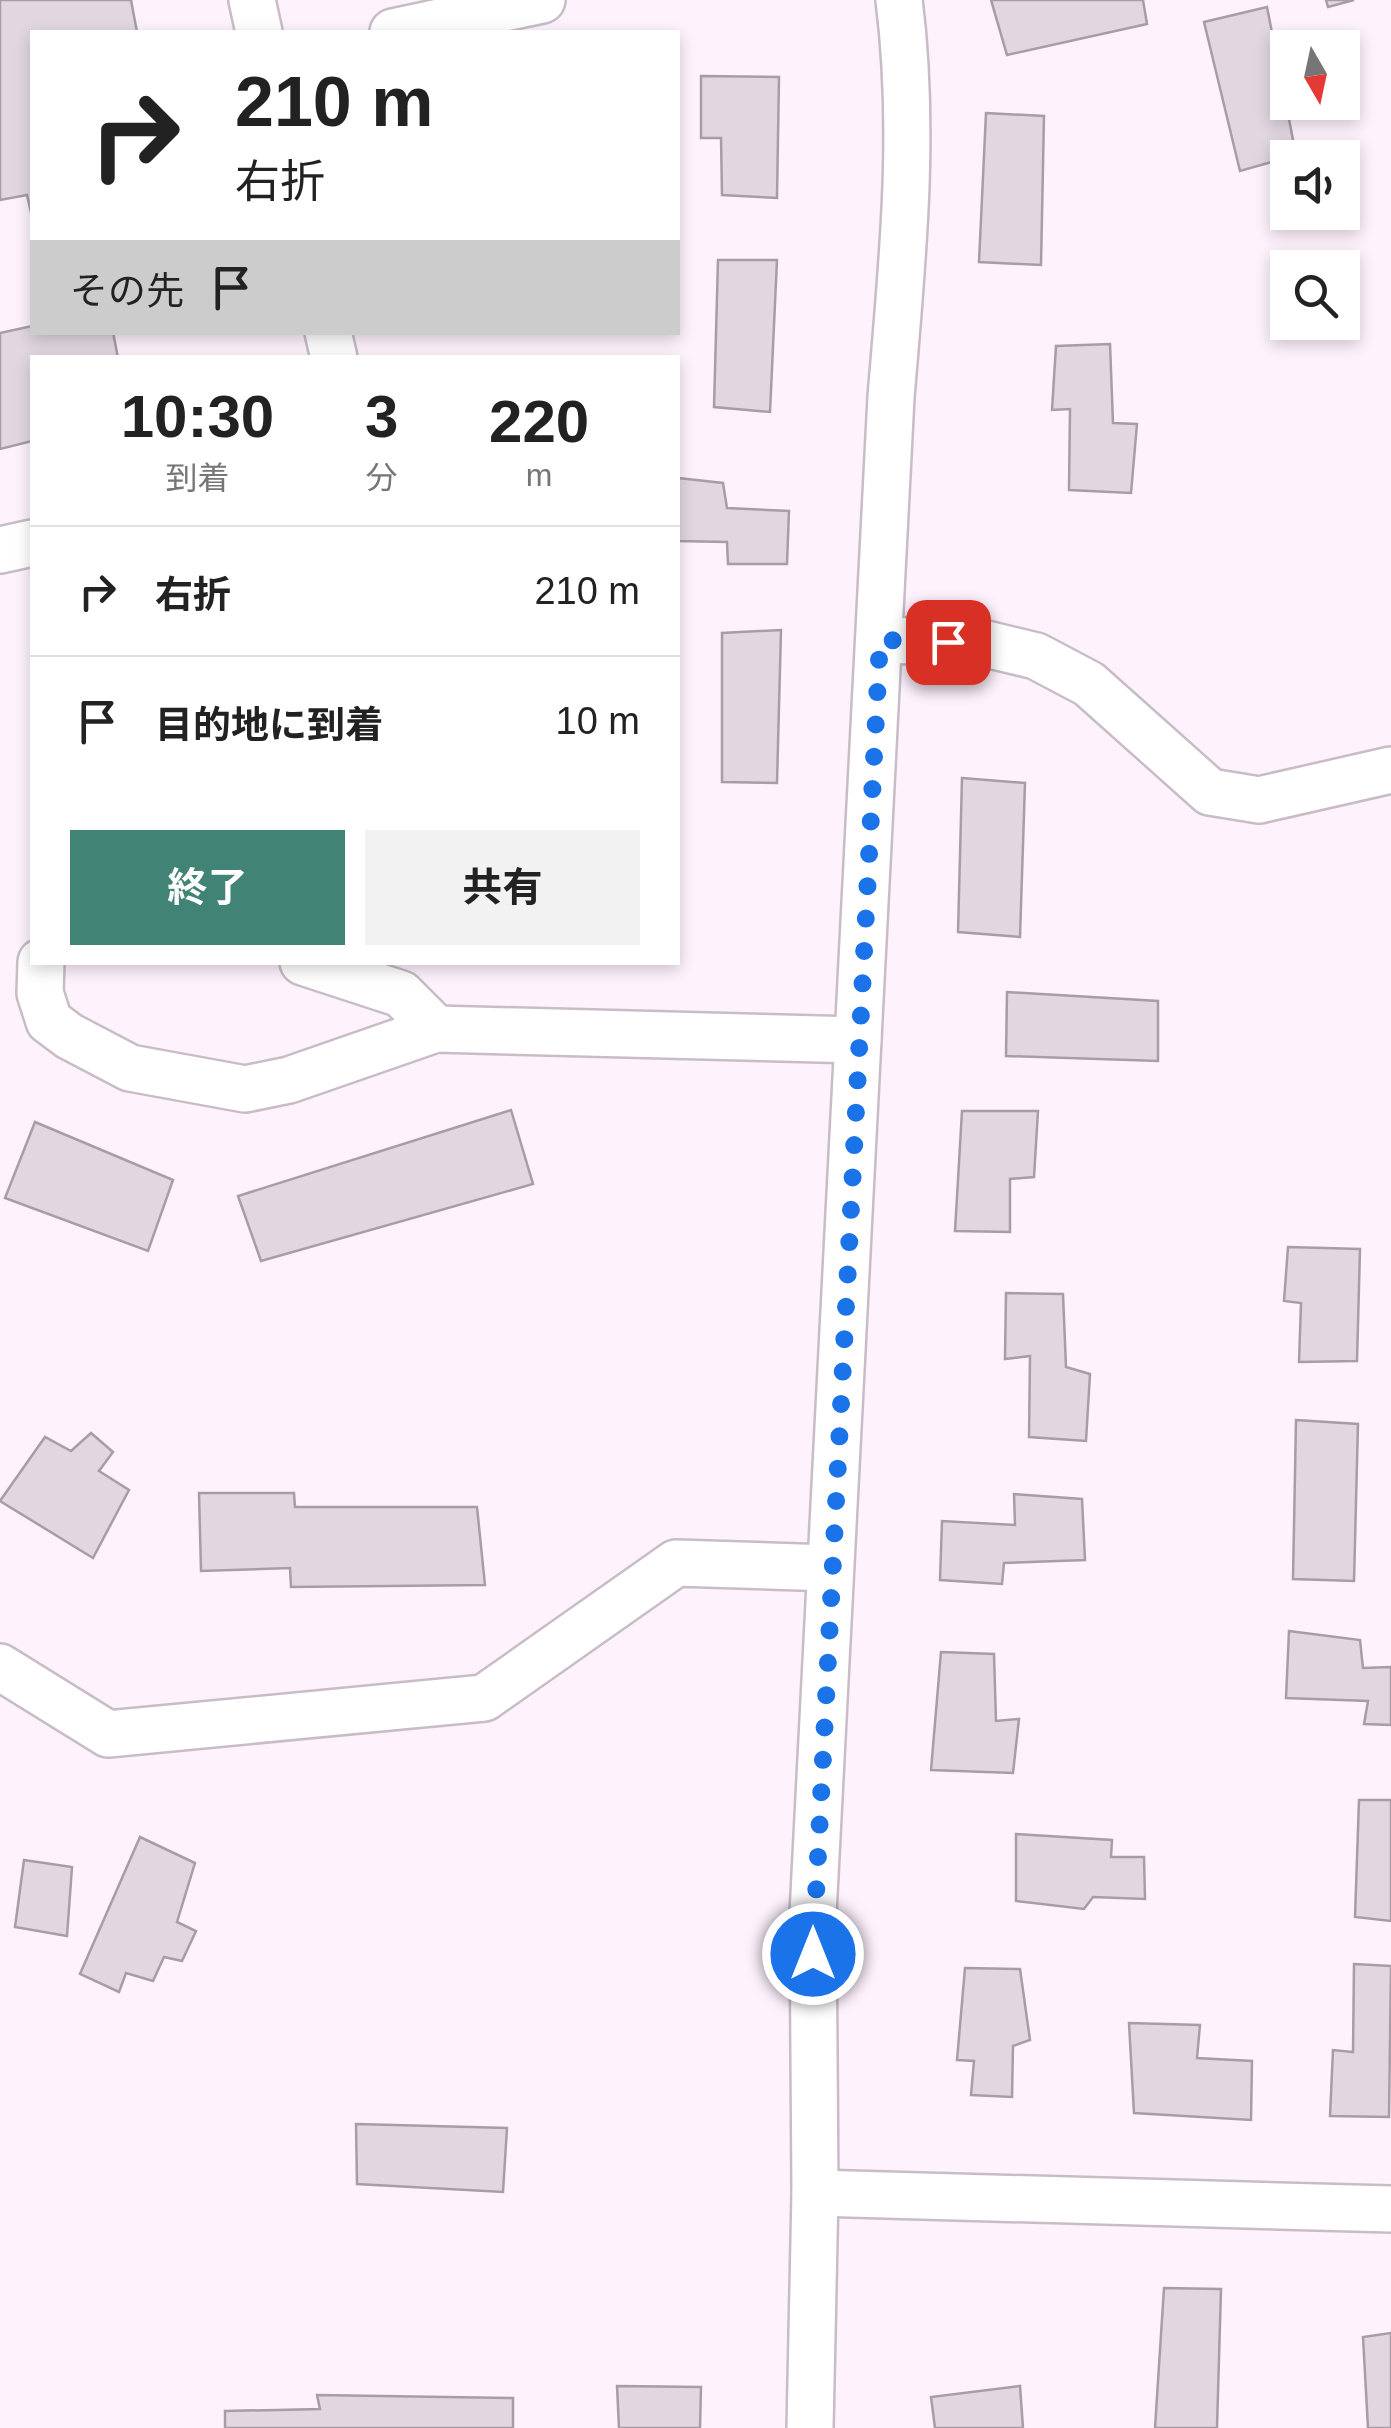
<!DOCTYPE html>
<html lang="ja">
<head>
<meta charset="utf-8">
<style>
	:root { --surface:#fff; --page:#f2f2f2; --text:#222; --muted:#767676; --line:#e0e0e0; --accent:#418476 }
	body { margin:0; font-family:Helvetica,"Noto Sans JP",sans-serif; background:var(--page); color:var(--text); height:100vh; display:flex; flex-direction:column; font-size:38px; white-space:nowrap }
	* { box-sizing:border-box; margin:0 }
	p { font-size:32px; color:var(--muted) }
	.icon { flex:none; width:55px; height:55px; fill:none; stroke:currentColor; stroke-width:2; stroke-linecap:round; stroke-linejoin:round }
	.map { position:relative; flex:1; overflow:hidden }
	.sheet { position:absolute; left:30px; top:355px; width:650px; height:610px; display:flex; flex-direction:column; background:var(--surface); border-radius:0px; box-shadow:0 5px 15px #0003 }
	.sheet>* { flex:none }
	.top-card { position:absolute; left:30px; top:30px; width:650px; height:305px; border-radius:0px; box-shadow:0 5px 15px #0003; background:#fff; color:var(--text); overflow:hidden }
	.needle { width:65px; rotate:171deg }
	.tools { position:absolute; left:1270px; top:30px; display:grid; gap:20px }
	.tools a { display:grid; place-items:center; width:90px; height:90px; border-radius:0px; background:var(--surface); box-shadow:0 5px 15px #0003; font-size:50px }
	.pin { position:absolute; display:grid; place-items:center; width:85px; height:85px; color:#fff; margin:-42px; border-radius:20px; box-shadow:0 5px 15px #0006 }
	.me { position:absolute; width:110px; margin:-55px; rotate:0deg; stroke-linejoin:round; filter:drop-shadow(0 0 8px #0008) }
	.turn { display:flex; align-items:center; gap:35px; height:210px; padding:0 40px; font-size:45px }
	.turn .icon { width:130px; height:130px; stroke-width:2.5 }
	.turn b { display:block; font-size:70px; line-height:85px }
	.then { display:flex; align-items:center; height:95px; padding:0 40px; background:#0003; gap:20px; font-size:38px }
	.eta { display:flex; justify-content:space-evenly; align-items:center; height:170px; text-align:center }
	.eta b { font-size:60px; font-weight:700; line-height:70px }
	.button { display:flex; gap:20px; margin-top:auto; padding:20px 40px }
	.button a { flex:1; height:115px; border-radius:0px; background:var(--accent); color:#fff; font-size:40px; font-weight:700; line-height:115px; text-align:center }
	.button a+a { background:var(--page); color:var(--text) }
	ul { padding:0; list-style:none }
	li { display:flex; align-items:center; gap:30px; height:130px; padding:0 40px; border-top:2px solid var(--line) }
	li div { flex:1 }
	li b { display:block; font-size:38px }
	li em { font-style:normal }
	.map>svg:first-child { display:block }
</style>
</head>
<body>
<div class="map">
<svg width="1391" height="2428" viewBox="0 0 1391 2428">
	<rect width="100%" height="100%" fill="#fef2fd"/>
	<g fill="#e2d7e1" stroke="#a89da7" stroke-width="2.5">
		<polygon points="0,0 131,0 137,32 32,32 32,217 27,195 0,200"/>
		<polygon points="991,0 1143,0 1147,24 1007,55"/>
		<polygon points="1326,0 1354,0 1328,7"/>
		<polygon points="1267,7 1296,155 1240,171 1204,22"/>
		<polygon points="701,76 779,77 777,198 722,195 721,138 701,138"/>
		<polygon points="986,113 1044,116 1041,265 979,262"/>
		<polygon points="718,260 777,260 770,412 714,407"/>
		<polygon points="32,326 32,332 113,332 118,358 32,358 32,441 0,449 0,333"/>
		<polygon points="1110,344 1113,423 1137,424 1131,493 1069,490 1070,409 1052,410 1056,346"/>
		<polygon points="678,478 723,483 727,508 789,511 787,564 728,564 727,542 678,541"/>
		<polygon points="781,630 777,783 722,782 722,633"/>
		<polygon points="962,778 1025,783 1020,937 958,932"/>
		<polygon points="1007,992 1158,1001 1158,1061 1006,1056"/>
		<polygon points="511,1110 533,1184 261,1261 238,1196"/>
		<polygon points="962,1111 1038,1111 1034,1177 1010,1179 1010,1232 955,1231"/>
		<polygon points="35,1122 173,1180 148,1251 5,1198"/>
		<polygon points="1288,1247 1360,1249 1357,1361 1299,1362 1301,1303 1284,1301"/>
		<polygon points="1006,1293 1063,1294 1066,1367 1090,1374 1086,1441 1029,1437 1030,1356 1005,1359"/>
		<polygon points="1296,1420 1358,1424 1354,1581 1293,1579"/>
		<polygon points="91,1433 113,1452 99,1471 129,1490 93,1558 0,1501 45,1437 71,1451"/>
		<polygon points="199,1493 294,1493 295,1507 477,1507 485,1585 291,1587 290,1568 201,1571"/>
		<polygon points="1014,1494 1082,1499 1085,1560 1004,1563 1002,1584 940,1580 942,1521 1015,1525"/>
		<polygon points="1289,1631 1360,1640 1363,1668 1391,1667 1391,1725 1364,1724 1368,1701 1286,1698"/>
		<polygon points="941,1652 994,1654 996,1721 1019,1719 1013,1773 931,1770"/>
		<polygon points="1359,1800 1391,1800 1391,1921 1355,1917"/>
		<polygon points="1016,1834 1112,1840 1111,1857 1144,1857 1145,1899 1093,1897 1084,1909 1016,1901"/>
		<polygon points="140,1837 195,1863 177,1922 196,1931 182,1961 164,1957 153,1981 126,1973 119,1992 80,1974"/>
		<polygon points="24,1860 72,1867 67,1936 15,1927"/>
		<polygon points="1354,1964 1391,1966 1389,2117 1330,2116 1333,2050 1353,2052"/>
		<polygon points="965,1968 1020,1969 1030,2040 1013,2046 1012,2097 971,2095 974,2061 957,2060"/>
		<polygon points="1129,2023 1200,2025 1197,2058 1252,2061 1251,2120 1134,2113"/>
		<polygon points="356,2124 507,2128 503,2192 357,2184"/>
		<polygon points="1164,2288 1221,2289 1217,2428 1155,2428"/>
		<polygon points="1391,2333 1391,2428 1368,2428 1363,2337"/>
		<polygon points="617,2386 701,2387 700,2428 619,2428"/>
		<polygon points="1020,2386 1023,2428 935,2428 931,2397"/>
		<polygon points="317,2395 513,2398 513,2428 225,2428 225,2411 320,2409"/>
	</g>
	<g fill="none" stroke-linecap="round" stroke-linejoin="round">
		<defs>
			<g id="minor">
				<polyline points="252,0 259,32"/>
				<polyline points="393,32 542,0"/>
				<polyline points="328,332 334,358"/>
				<polyline points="0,550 32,543"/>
				<polyline points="879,640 982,643 1036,656 1089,684 1210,792 1259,800 1391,770"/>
				<polyline points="41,962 40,993 49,1021 69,1036 130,1068 245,1089 289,1080 436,1029 858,1040"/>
				<polyline points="303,962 401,994 436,1029"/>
				<polyline points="0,1667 108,1734 484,1698 676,1563 830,1568"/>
				<polyline points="815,2193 1391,2209"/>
				<path d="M810,2428L815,2193L813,1914L891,397C902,265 916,133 899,0"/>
			</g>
		</defs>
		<use href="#minor" stroke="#c8bdc7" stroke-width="50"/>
		<use href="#minor" stroke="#fff" stroke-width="45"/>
	</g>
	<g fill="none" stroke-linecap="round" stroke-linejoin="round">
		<polyline stroke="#1a73e8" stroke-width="18" stroke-dasharray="0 32.4" points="813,1954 880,640 948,642"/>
	</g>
</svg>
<div class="tools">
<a><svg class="needle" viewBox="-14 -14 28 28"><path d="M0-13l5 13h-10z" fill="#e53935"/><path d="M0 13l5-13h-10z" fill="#767676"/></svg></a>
<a><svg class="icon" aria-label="sound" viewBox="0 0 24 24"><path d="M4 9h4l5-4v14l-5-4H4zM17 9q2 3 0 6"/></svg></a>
<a><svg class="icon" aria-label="search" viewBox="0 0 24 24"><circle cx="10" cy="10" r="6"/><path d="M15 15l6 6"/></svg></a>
</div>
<div class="pin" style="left:948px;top:642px;background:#d93025"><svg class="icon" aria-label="arrive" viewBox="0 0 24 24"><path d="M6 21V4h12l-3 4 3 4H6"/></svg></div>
<svg class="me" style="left:813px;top:1954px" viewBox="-20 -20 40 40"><circle r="17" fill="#1a73e8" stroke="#fff" stroke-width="3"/><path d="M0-11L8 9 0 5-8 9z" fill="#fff"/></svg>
<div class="top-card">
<div class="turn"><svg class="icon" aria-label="right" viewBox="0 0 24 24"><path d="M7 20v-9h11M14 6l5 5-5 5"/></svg><div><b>210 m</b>右折</div></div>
<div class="then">その先<svg class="icon" aria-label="arrive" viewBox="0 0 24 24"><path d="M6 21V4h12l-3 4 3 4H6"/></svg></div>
</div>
<section class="sheet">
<div class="eta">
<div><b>10:30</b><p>到着</p></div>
<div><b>3</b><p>分</p></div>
<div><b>220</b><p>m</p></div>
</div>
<ul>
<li><svg class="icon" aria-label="right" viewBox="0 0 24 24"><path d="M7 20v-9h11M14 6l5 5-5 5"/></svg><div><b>右折</b></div><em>210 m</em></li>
<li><svg class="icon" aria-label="arrive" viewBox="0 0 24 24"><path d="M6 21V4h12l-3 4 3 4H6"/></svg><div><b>目的地に到着</b></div><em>10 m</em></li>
</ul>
<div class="button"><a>終了</a><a>共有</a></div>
</section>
</div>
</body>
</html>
